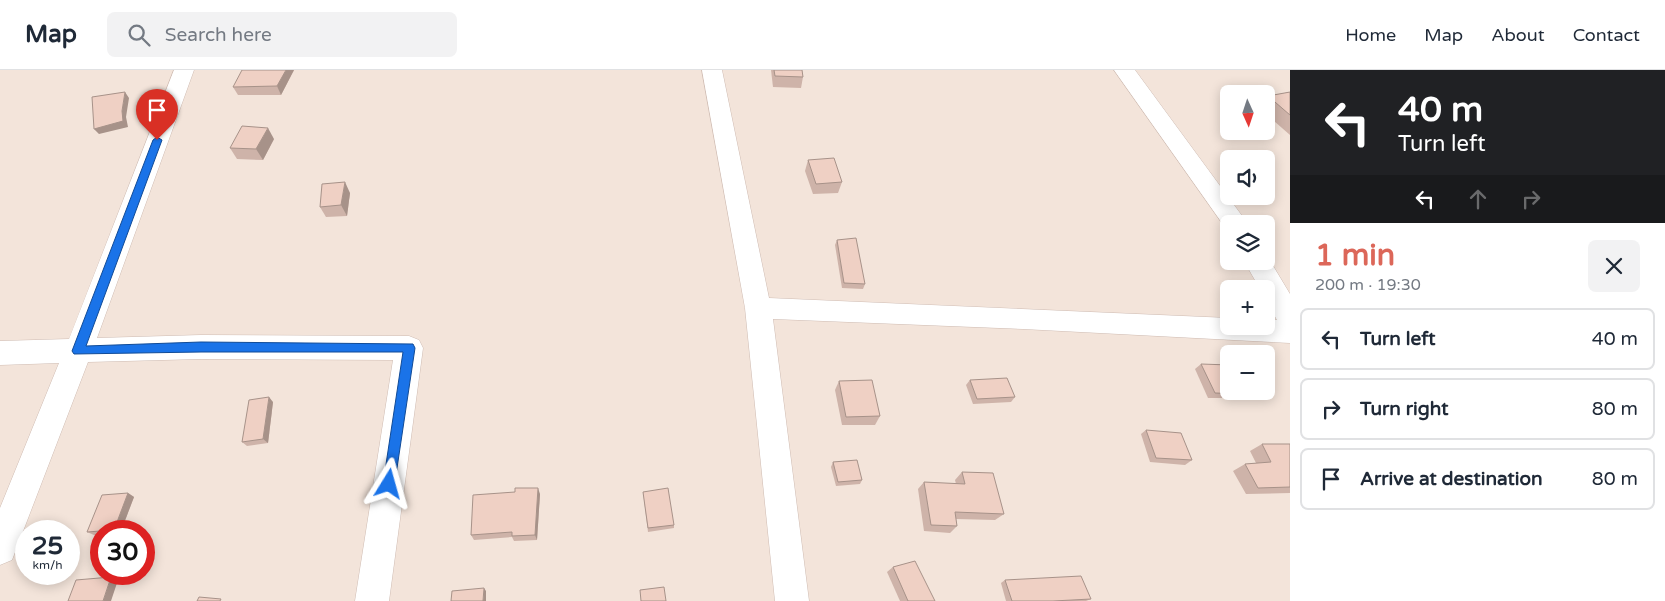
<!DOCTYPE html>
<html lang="en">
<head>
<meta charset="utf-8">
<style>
	:root { --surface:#fff; --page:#f2f2f3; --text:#1f2937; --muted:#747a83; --line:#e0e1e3; --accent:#dc6759 }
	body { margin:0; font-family:"Varela Round",sans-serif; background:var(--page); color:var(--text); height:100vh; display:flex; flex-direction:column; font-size:19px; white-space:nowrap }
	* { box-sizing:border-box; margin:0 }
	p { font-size:16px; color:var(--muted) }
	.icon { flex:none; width:28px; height:28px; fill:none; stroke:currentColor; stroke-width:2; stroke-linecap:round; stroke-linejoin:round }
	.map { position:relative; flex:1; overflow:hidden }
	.details { display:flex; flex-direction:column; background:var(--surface); width:375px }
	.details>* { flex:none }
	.top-card { background:#202124; color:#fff; overflow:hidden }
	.needle { width:32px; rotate:177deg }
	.fabs { position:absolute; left:1220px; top:15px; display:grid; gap:10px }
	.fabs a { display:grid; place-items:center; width:55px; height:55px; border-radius:8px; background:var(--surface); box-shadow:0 2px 12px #0003; font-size:25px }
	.speed { position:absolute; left:15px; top:450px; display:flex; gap:10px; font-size:25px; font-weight:700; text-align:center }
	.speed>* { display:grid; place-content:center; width:65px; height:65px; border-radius:50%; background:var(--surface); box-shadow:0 2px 12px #0003; line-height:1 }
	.speed small { font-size:12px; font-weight:400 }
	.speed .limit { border:8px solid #d22; background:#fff; color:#111 }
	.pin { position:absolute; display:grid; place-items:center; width:42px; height:42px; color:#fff; margin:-51px -21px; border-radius:50% 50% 50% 0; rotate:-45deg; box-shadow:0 0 5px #0007 }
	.pin .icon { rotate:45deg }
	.me { position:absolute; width:55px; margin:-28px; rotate:8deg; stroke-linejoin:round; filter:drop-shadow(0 0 4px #0008) }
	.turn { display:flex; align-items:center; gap:18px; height:105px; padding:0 25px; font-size:22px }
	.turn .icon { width:65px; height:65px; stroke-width:2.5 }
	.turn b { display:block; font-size:35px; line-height:42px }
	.lanes { display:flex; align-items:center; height:48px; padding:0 25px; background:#0003; justify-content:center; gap:25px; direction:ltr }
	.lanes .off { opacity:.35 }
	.round { display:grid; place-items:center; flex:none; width:52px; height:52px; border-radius:8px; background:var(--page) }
	.summary { display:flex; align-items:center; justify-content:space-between; height:85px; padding:0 25px }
	h1 { font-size:30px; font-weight:700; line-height:38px; color:var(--accent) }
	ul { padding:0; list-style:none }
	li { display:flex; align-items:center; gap:15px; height:62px; margin:0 10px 8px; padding:0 15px; border:2px solid var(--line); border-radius:8px }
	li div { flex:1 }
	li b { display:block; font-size:19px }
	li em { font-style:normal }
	header { display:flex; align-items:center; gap:30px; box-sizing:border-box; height:70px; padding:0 25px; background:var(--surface); border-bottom:1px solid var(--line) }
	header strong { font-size:24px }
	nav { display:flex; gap:28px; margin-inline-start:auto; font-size:18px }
	.search { width:350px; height:45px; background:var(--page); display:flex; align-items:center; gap:12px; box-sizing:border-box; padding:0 18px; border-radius:8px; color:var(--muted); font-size:19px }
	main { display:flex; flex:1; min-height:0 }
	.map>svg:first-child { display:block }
</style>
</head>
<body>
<header>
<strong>Map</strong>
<div class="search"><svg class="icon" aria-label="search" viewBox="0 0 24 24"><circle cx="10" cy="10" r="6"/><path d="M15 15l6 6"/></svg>Search here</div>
<nav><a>Home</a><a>Map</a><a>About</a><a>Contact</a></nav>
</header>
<main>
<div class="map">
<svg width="1290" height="531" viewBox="0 0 1290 531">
	<rect width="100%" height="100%" fill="#fbf3eb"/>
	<path fill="#f3e4da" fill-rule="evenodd" d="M0,0H1290V531H0ZM1229,24H1266V61H1229ZM1229,89H1266V126H1229ZM1229,154H1266V191H1229ZM1229,219H1266V256H1229ZM1229,284H1266V321H1229ZM26,461H69V504H26ZM101,461H144V504H101Z"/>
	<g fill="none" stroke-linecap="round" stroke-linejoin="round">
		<defs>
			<g id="minor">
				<polygon points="174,0 194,0 97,268 201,265 409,266 419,270 423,278 389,531 355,531 393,290 201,289 88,292 12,490 0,495 0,438 59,293 0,295 0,271 69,269"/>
				<polygon points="702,0 722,0 769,228 1229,248 1229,256 1266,256 1266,249 1277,250 1266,231 1266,219 1260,219 1244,191 1266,191 1266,184 1290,224 1290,273 1023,259 773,249 809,531 775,531 745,238"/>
				<polygon points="1114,0 1135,0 1248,154 1229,154 1227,160"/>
			</g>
		</defs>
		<use href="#minor" stroke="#cfbcb3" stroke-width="1"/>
		<use href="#minor" fill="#fff" fill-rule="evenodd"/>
	</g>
	<g fill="#ceb3a9">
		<polygon points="294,0 281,25 238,25 233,17"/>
		<polygon points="771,0 802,0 803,7 801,18 773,17"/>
		<polygon points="1290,22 1290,65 1266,44 1266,28 1268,26"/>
		<polygon points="274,69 263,90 237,89 230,78"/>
		<polygon points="808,90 842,112 838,123 813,124 805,101"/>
		<polygon points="350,123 347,146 326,147 320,137"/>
		<polygon points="837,170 865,214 863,219 842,218 835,175"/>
		<polygon points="1201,294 1243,324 1237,328 1208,328 1195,299"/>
		<polygon points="970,310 1015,327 1011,332 973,334 966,315"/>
		<polygon points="839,311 880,346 875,355 842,355 835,320"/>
		<polygon points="273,332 268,373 247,376 242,372"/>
		<polygon points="1146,360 1192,390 1185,395 1150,392 1141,364"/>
		<polygon points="1262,374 1290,374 1290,423 1246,424 1233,401 1245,394 1256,393 1250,381"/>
		<polygon points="833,392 862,410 860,414 836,416 831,397"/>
		<polygon points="962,402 1004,444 995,450 956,449 957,456 950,463 924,461 918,419 924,412 956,414 955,410"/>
		<polygon points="643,422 674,455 674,458 648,462"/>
		<polygon points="128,423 134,427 121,461 101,461 101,465 94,465 87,462"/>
		<polygon points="540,424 537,470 514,471 512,467 474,470 471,465"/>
		<polygon points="893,497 935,531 900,531 887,502"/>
		<polygon points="1005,510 1091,529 1086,531 1006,531 1001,513"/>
	</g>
	<g fill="#a79289">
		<polygon points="286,0 294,0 281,25 277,16"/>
		<polygon points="125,22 129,28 126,47 128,57 99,64 94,59 122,41"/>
		<polygon points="268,58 274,69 263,90 256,79"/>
		<polygon points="345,112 350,123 347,146 341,135"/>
		<polygon points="269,327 273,332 268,373 263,369"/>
		<polygon points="538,418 540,424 537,470 535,465"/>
		<polygon points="128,423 134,427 121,461 116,461 114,460"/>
		<polygon points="111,507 118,510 111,531 103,531"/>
		<polygon points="484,518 486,521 486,531 483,531"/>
	</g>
	<g fill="#efd0c4" stroke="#a79289">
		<polygon points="242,0 286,0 277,16 233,17"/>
		<polygon points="774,0 802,0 803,7 775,6"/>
		<polygon points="125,22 122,41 123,51 94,59 92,27"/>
		<polygon points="1290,22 1290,45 1268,26"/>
		<polygon points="242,56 268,58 256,79 230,78"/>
		<polygon points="834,88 842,112 816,114 808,90"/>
		<polygon points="345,112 341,135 320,137 322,114"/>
		<polygon points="856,168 865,214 844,213 837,170"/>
		<polygon points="1201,294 1229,295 1229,321 1242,321 1243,324 1215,323"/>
		<polygon points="1007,308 1015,327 977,329 970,310"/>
		<polygon points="872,310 880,346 846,347 839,311"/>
		<polygon points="269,327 263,369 242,372 249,330"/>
		<polygon points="1146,360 1181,363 1192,390 1156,388"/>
		<polygon points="1262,374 1290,374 1290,417 1258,418 1245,394 1271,392"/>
		<polygon points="857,390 862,410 838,412 833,392"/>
		<polygon points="962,402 993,403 1004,444 955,442 957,456 931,455 924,412 965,414"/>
		<polygon points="515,418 538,418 535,465 512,466 512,462 471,465 473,425 515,422"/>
		<polygon points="668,418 674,455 648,458 643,422"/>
		<polygon points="128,423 114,460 87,462 102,425"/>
		<polygon points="915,491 935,531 908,531 893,497"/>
		<polygon points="1081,506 1091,529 1053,531 1012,531 1005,510"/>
		<polygon points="111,507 103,531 68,531 76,510"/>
		<polygon points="664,517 666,531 641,531 640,520"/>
		<polygon points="484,518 483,531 451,531 452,521"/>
		<polygon points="199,527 221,529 220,531 197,531"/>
	</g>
	<polygon fill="#1a73e8" stroke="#114b97" points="157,67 162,70 86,276 201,272 413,274 415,278 394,418 389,420 385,418 383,414 403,282 201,282 74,284 72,281 153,70"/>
</svg>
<div class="fabs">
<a><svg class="needle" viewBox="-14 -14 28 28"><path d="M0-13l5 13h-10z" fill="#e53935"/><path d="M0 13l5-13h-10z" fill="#747a83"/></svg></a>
<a><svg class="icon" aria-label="sound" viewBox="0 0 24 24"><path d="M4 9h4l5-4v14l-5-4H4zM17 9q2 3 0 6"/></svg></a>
<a><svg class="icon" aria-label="layers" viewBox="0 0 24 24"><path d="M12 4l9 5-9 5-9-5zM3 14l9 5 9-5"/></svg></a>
<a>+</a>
<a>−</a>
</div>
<div class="speed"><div>25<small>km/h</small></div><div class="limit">30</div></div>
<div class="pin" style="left:157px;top:70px;background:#d93025"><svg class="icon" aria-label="arrive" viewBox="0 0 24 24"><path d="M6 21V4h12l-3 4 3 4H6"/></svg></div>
<svg class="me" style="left:389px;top:414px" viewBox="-20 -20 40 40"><path d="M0-17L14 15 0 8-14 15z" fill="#1a73e8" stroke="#fff" stroke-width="4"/></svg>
</div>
<section class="details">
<div class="top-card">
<div class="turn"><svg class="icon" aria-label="left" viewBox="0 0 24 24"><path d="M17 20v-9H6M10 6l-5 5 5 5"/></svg><div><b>40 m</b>Turn left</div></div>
<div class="lanes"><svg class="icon" aria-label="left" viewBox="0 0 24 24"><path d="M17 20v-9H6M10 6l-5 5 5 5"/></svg><svg class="icon off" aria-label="ahead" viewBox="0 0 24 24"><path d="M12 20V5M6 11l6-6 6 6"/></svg><svg class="icon off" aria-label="right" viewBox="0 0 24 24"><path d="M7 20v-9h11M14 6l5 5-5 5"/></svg></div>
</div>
<div class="summary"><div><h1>1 min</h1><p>200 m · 19:30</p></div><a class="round"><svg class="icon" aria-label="close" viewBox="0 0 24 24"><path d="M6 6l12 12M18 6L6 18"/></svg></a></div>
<ul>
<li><svg class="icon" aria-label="left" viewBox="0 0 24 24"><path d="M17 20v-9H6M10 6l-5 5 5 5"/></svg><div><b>Turn left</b></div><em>40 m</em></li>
<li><svg class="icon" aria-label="right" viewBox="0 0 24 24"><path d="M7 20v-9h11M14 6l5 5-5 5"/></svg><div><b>Turn right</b></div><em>80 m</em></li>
<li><svg class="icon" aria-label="arrive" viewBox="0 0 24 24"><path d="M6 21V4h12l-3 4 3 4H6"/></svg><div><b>Arrive at destination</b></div><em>80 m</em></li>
</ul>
</section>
</main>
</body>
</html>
